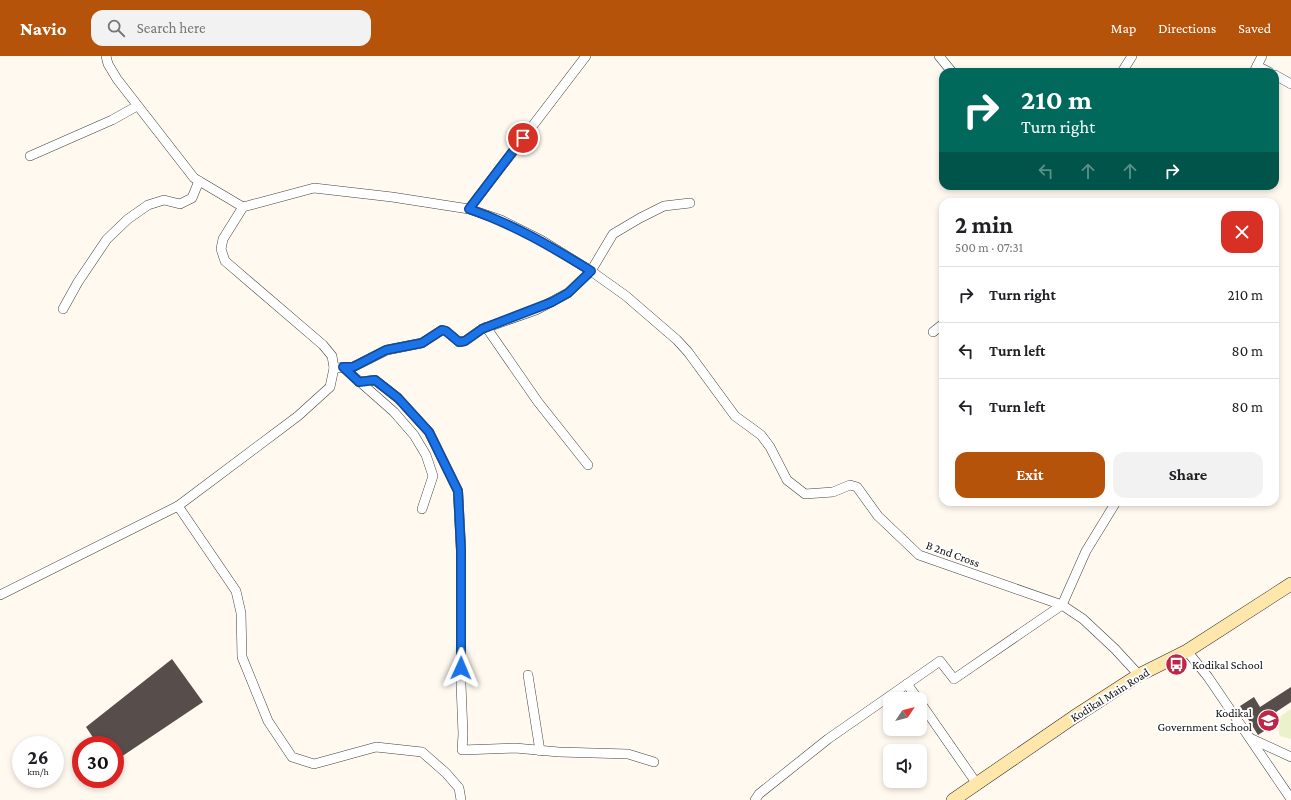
<!DOCTYPE html>
<html lang="en">
<head>
<meta charset="utf-8">
<style>
	:root { --surface:#fff; --page:#f2f2f2; --text:#202124; --muted:#757577; --line:#e0e0e0; --accent:#b45309 }
	body { margin:0; font-family:"Crimson Pro",serif; background:var(--page); color:var(--text); height:100vh; display:flex; flex-direction:column; font-size:15px; white-space:nowrap }
	* { box-sizing:border-box; margin:0 }
	p { font-size:13px; color:var(--muted) }
	.icon { flex:none; width:22px; height:22px; fill:none; stroke:currentColor; stroke-width:2; stroke-linecap:round; stroke-linejoin:round }
	.map { position:relative; flex:1; overflow:hidden }
	.panel { position:absolute; left:939px; top:142px; width:340px; height:308px; display:flex; flex-direction:column; background:var(--surface); border-radius:12px; box-shadow:0 2px 6px #0003 }
	.panel>* { flex:none }
	.banner { position:absolute; left:939px; top:12px; width:340px; height:122px; border-radius:12px; box-shadow:0 2px 6px #0003; background:#00695c; color:#fff; overflow:hidden }
	.needle { width:26px; rotate:55deg }
	.controls { position:absolute; left:883px; top:636px; display:grid; gap:8px }
	.controls a { display:grid; place-items:center; width:44px; height:44px; border-radius:8px; background:var(--surface); box-shadow:0 2px 6px #0003; font-size:20px }
	.speed { position:absolute; left:12px; top:680px; display:flex; gap:8px; font-size:20px; font-weight:700; text-align:center }
	.speed>* { display:grid; place-content:center; width:52px; height:52px; border-radius:50%; background:var(--surface); box-shadow:0 2px 6px #0003; line-height:1 }
	.speed small { font-size:10px; font-weight:400 }
	.speed .limit { border:6px solid #d22; background:#fff; color:#111 }
	.pin { position:absolute; display:grid; place-items:center; width:34px; height:34px; color:#fff; margin:-17px; border:2px solid #fff; border-radius:50%; box-shadow:0 1px 4px #0007 }
	.me { position:absolute; width:44px; margin:-22px; rotate:1deg; stroke-linejoin:round; filter:drop-shadow(0 0 3px #0008) }
	.turn { display:flex; align-items:center; gap:14px; height:84px; padding:0 16px; font-size:18px }
	.turn .icon { width:52px; height:52px; stroke-width:2.5 }
	.turn b { display:block; font-size:28px; line-height:34px }
	.lanes { display:flex; align-items:center; height:38px; padding:0 16px; background:#0003; justify-content:center; gap:20px; direction:ltr }
	.lanes .off { opacity:.35 }
	.round { display:grid; place-items:center; flex:none; width:42px; height:42px; border-radius:12px; background:var(--page) }
	.summary { display:flex; align-items:center; justify-content:space-between; height:68px; padding:0 16px }
	h1 { font-size:24px; font-weight:700; line-height:30px }
	.action { display:flex; gap:8px; margin-top:auto; padding:8px 16px }
	.action a { flex:1; height:46px; border-radius:12px; background:var(--accent); color:#fff; font-size:16px; font-weight:700; line-height:46px; text-align:center }
	.action a+a { background:var(--page); color:var(--text) }
	ul { padding:0; list-style:none }
	li { display:flex; align-items:center; gap:12px; height:56px; padding:0 16px; border-top:1px solid var(--line) }
	li div { flex:1 }
	li b { display:block; font-size:15px }
	li em { font-style:normal }
	header { display:flex; align-items:center; gap:24px; box-sizing:border-box; height:56px; padding:0 20px; background:var(--accent); color:#fff }
	header strong { font-size:19px }
	nav { display:flex; gap:22px; margin-inline-start:auto; font-size:14px }
	.search { width:280px; height:36px; background:var(--page); display:flex; align-items:center; gap:10px; box-sizing:border-box; padding:0 14px; border-radius:12px; color:var(--muted); font-size:15px }
	.map>svg:first-child { display:block }
</style>
</head>
<body>
<header>
<strong>Navio</strong>
<div class="search"><svg class="icon" aria-label="search" viewBox="0 0 24 24"><circle cx="10" cy="10" r="6"/><path d="M15 15l6 6"/></svg>Search here</div>
<nav><a>Map</a><a>Directions</a><a>Saved</a></nav>
</header>
<div class="map">
<svg width="1291" height="744" viewBox="0 0 1291 744">
	<rect width="100%" height="100%" fill="#fff9f0"/>
	<polygon fill="#eaf1cb" points="1291,653 1291,683 1280,680 1278,673 1281,660"/>
	<g fill="#574d4b">
		<polygon points="172,603 203,646 115,705 115,689 98,689 86,671"/>
		<polygon points="1291,631 1291,646 1267,662 1272,670 1258,679 1240,650 1254,641 1260,651"/>
	</g>
	<g fill="none" stroke-linecap="round" stroke-linejoin="round">
		<defs>
			<g id="street">
				<polyline points="106,0 108,8 117,23 194,122 243,151"/>
				<polyline points="939,0 952,16"/>
				<polyline points="1257,10 1269,16"/>
				<polyline points="1122,16 1132,0"/>
				<polyline points="1254,16 1262,0"/>
				<polyline points="1275,19 1291,28"/>
				<polyline points="30,100 112,64 137,50"/>
				<polyline points="469,153 586,0"/>
				<polyline points="63,253 78,226 107,183 128,163 148,149 164,144 180,148 192,142 199,125"/>
				<polyline points="486,271 538,346 588,409"/>
				<polyline points="933,276 943,268"/>
				<polyline points="343,311 394,356 414,379 426,399 433,420 422,453"/>
				<polyline points="334,312 353,311 387,294 422,287 442,274 446,275 459,286 465,285 482,273 536,254 568,237 591,215 613,178 640,162 664,150 690,147"/>
				<polyline points="359,326 375,324 398,342 429,376 458,435 461,494 461,628 463,678 462,694 515,692 559,696 628,698 654,706"/>
				<polyline points="178,450 236,535 241,557 242,601 268,665 292,701 314,708 376,691 422,696 446,717 459,732 461,744"/>
				<polyline points="0,539 178,450 298,360 330,331 334,312 332,300 323,289 225,205 221,193 223,183 243,151 314,132 392,141 469,153 501,164 541,184 591,215 626,240 677,284 688,296 735,360 761,379 770,391 787,424 805,438 833,436 850,429 857,431 878,460 919,499 1062,549 1083,563 1115,593 1139,619"/>
				<polyline points="1187,595 1208,621 1291,743"/>
				<polyline points="528,619 540,695"/>
				<polyline points="907,628 918,643"/>
				<polyline points="920,646 977,728"/>
				<polyline points="1250,682 1291,701"/>
				<polyline points="755,744 759,738 828,683 940,605 954,623 1062,549 1086,495 1116,446"/>
			</g>
			<polyline id="secondary" points="953,744 1074,661 1139,619 1187,595 1291,528"/>
		</defs>
		<use href="#street" stroke="#414141" stroke-width="10"/>
		<use href="#secondary" stroke="#303030" stroke-width="14"/>
		<use href="#street" stroke="#fff" stroke-width="9"/>
		<use href="#secondary" stroke="#ffe7ab" stroke-width="13"/>
	</g>
	<g fill="none" stroke-linecap="round" stroke-linejoin="round">
		<defs>
			<path id="route" d="M461,612V494L458,435L429,376L398,342L375,324L359,326L343,311H353L386,294L422,287L442,274L446,275L459,286L465,285L482,273L552,246L568,237L591,215C552,191 513,168 469,153L523,82"/>
		</defs>
		<use href="#route" stroke="#114b97" stroke-width="10"/>
		<use href="#route" stroke="#1a73e8" stroke-width="7"/>
	</g>
	<defs>
		<symbol id="bus-disc" viewBox="-11 -11 22 22"><circle r="9.5" fill="#bf2547" stroke="#fff"/><path d="M-5-6H5V4H4V6H2V4H-2V6H-4V4H-5ZM-3.5-4V0h7V-4ZM-3.5 1.2v1.5H-2V1.2ZM2 1.2v1.5H3.5V1.2Z" fill="#fff"/></symbol>
		<symbol id="school-disc" viewBox="-11 -11 22 22"><circle r="9.5" fill="#bf2547" stroke="#fff"/><path d="M0-5L7-2L0 1L-7-2ZM-4 1L0 2.5L4 1V4Q0 6-4 4Z" fill="#fff"/></symbol>
	</defs>
	<g fill-rule="evenodd">
		<use href="#bus-disc" x="1164" y="596" width="25" height="25"/>
		<use href="#school-disc" x="1256" y="652" width="25" height="25"/>
	</g>
	<g text-anchor="middle" stroke-width="4" stroke-linejoin="round" paint-order="stroke">
		<g font-size="12" fill="#0e0e0e" stroke="#fff">
			<text transform="translate(953 498) rotate(20)" y="4">B 2nd Cross</text>
			<text transform="translate(1110 639) rotate(-32)" y="4">Kodikal Main Road</text>
		</g>
		<g font-size="12" fill="#0e0e0e" stroke="#fff" text-anchor="start">
			<text x="1192" y="613">Kodikal School</text>
			<text x="1252" y="661" text-anchor="end">Kodikal<tspan x="1252" dy="14">Government School</tspan></text>
		</g>
	</g>
</svg>
<div class="controls">
<a><svg class="needle" viewBox="-14 -14 28 28"><path d="M0-13l5 13h-10z" fill="#e53935"/><path d="M0 13l5-13h-10z" fill="#757577"/></svg></a>
<a><svg class="icon" aria-label="sound" viewBox="0 0 24 24"><path d="M4 9h4l5-4v14l-5-4H4zM17 9q2 3 0 6"/></svg></a>
</div>
<div class="speed"><div>26<small>km/h</small></div><div class="limit">30</div></div>
<div class="pin" style="left:523px;top:82px;background:#d93025"><svg class="icon" aria-label="arrive" viewBox="0 0 24 24"><path d="M6 21V4h12l-3 4 3 4H6"/></svg></div>
<svg class="me" style="left:461px;top:612px" viewBox="-20 -20 40 40"><path d="M0-17L14 15 0 8-14 15z" fill="#1a73e8" stroke="#fff" stroke-width="4"/></svg>
<div class="banner">
<div class="turn"><svg class="icon" aria-label="right" viewBox="0 0 24 24"><path d="M7 20v-9h11M14 6l5 5-5 5"/></svg><div><b>210 m</b>Turn right</div></div>
<div class="lanes"><svg class="icon off" aria-label="left" viewBox="0 0 24 24"><path d="M17 20v-9H6M10 6l-5 5 5 5"/></svg><svg class="icon off" aria-label="ahead" viewBox="0 0 24 24"><path d="M12 20V5M6 11l6-6 6 6"/></svg><svg class="icon off" aria-label="ahead" viewBox="0 0 24 24"><path d="M12 20V5M6 11l6-6 6 6"/></svg><svg class="icon" aria-label="right" viewBox="0 0 24 24"><path d="M7 20v-9h11M14 6l5 5-5 5"/></svg></div>
</div>
<section class="panel">
<div class="summary"><div><h1>2 min</h1><p>500 m · 07:31</p></div><a class="round" style="background:#d93025;color:#fff"><svg class="icon" aria-label="close" viewBox="0 0 24 24"><path d="M6 6l12 12M18 6L6 18"/></svg></a></div>
<ul>
<li><svg class="icon" aria-label="right" viewBox="0 0 24 24"><path d="M7 20v-9h11M14 6l5 5-5 5"/></svg><div><b>Turn right</b></div><em>210 m</em></li>
<li><svg class="icon" aria-label="left" viewBox="0 0 24 24"><path d="M17 20v-9H6M10 6l-5 5 5 5"/></svg><div><b>Turn left</b></div><em>80 m</em></li>
<li><svg class="icon" aria-label="left" viewBox="0 0 24 24"><path d="M17 20v-9H6M10 6l-5 5 5 5"/></svg><div><b>Turn left</b></div><em>80 m</em></li>
</ul>
<div class="action"><a>Exit</a><a>Share</a></div>
</section>
</div>
</body>
</html>
